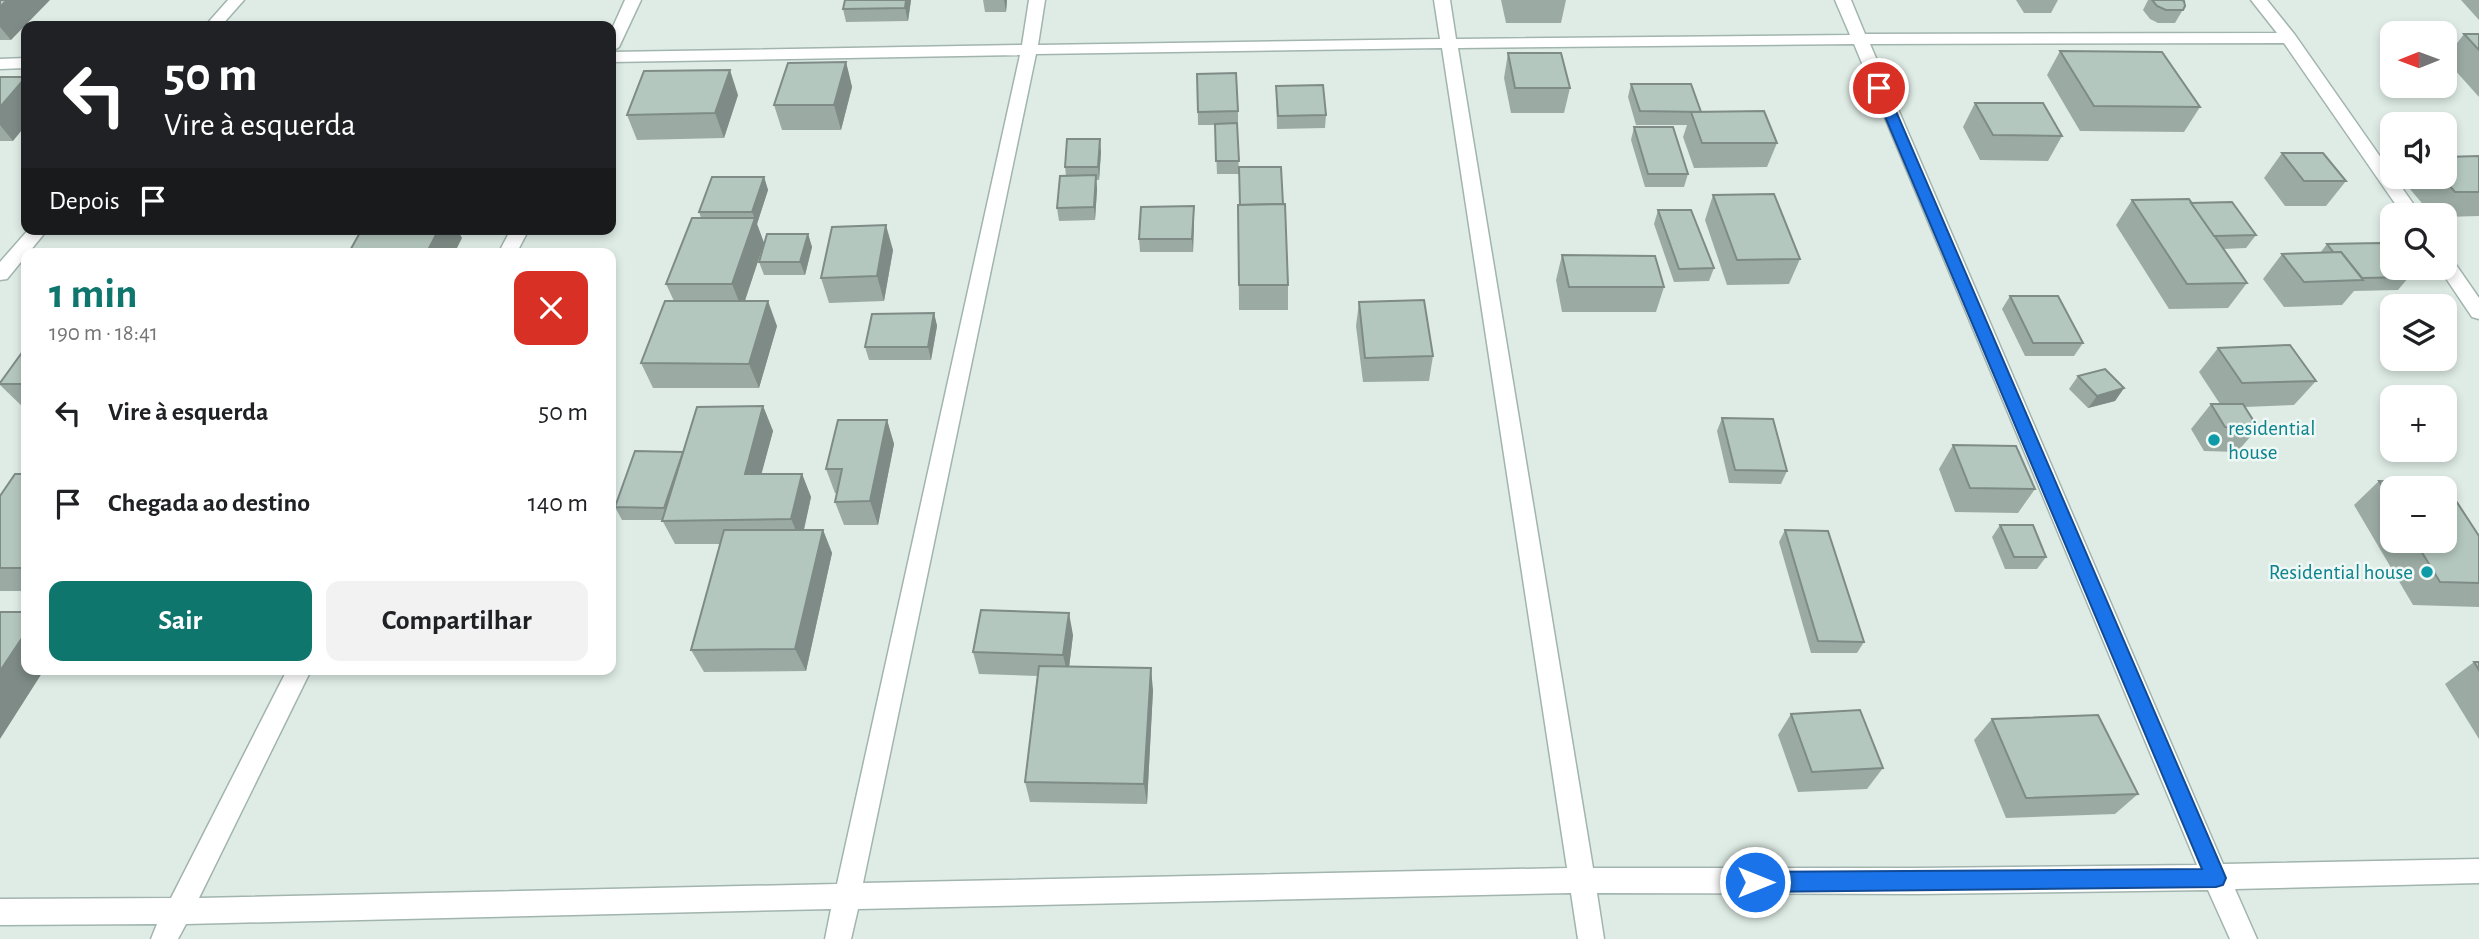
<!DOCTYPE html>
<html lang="pt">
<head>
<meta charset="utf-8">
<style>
	:root { --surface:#fff; --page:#f2f2f2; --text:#202124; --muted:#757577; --accent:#0f766e }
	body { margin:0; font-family:"Alegreya Sans",sans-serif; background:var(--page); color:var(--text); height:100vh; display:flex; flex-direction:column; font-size:26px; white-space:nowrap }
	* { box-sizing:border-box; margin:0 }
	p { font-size:23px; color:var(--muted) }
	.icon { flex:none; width:38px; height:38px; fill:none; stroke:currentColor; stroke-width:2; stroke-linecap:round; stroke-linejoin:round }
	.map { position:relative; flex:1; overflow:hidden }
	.sheet { position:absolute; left:21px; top:248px; width:595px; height:427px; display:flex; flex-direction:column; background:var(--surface); border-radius:14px; box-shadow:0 4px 10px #0003 }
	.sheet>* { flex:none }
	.top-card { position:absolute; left:21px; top:21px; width:595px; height:214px; border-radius:14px; box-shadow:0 4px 10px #0003; background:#202124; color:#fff; overflow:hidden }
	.needle { width:46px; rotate:269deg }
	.buttons { position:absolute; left:2380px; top:21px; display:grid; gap:14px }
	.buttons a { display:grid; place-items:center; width:77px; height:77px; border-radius:14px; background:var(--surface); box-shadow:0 4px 10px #0003; font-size:35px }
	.pin { position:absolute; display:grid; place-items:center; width:60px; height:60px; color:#fff; margin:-30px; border:4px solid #fff; border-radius:50%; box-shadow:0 2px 7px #0007 }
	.me { position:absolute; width:77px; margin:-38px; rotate:90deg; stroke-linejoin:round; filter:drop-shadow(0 0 5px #0008) }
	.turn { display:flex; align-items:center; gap:24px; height:147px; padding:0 28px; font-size:32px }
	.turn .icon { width:91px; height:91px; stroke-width:2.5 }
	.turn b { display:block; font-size:49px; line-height:60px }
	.then { display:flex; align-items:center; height:66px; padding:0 28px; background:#0003; gap:14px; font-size:26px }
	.round { display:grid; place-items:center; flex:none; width:74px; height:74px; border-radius:14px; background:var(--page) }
	.headline { display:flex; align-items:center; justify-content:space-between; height:119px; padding:0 28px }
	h1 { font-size:42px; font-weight:600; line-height:52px; color:var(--accent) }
	.action { display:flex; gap:14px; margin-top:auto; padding:14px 28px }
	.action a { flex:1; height:80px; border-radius:14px; background:var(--accent); color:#fff; font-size:28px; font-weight:600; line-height:80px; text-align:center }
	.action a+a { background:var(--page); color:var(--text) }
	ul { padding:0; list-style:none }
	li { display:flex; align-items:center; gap:21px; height:91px; padding:0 28px }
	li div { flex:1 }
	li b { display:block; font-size:26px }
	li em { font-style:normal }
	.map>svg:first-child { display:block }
</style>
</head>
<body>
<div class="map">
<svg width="2479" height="939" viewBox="0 0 2479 939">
	<rect width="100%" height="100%" fill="#dfece6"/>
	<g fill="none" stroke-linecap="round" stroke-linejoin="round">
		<defs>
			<g id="minor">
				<polygon points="228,0 244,0 221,26 205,26"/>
				<polygon points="625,0 641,0 619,47 611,52 611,31"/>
				<path d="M1029,0H1045L1038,45L1440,39L1434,0H1450L1456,39L1850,35L1835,0H1851L1865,34L2277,33L2251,0H2267L2295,35L2421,215H2403L2284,43L1870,44L2223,864L2479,859V883L2235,889L2257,939H2230L2208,890L1918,894L1597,893L1604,939H1578L1571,893L858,909L851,939H825L831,909L186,924L178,939H151L157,924L0,925V899L171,898L287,670H311L199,898L837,884L1020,55L611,62V52L1022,45ZM1854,44L2197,865L1918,868H1593L1458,48ZM1442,48L1567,868L863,883L1036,54Z"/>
				<polygon points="26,58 26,68 0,69 0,59"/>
				<polygon points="29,229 48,229 7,279 0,280 0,262"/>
				<polygon points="511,229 529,229 516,254 498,254"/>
				<polygon points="2445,257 2452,259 2479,298 2479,319 2472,317 2439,268 2445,268"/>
			</g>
		</defs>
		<use href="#minor" stroke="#a1b4ad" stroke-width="3"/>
		<use href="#minor" fill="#fff" fill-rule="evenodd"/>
	</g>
	<g fill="#9baba4" fill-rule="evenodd">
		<polygon points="0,0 11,40 0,40"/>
		<polygon points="845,0 911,0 908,21 846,22 843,9"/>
		<polygon points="983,0 1007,0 1006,12 985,12"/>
		<polygon points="1501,0 1566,0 1561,23 1506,23"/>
		<polygon points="2016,0 2058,0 2051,13 2024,13"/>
		<polygon points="2148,0 2182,0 2185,6 2175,23 2158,23 2150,19 2143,10"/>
		<polygon points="2461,0 2479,0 2479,20"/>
		<polygon points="2464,34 2479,34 2479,97 2445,59"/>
		<polygon points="2060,51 2200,107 2184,132 2080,131 2047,75"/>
		<polygon points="1508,53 1570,88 1564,113 1511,113 1504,78"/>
		<polygon points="846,62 852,87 841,130 782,130 774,105"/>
		<polygon points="1197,74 1238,111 1238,124 1237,124 1239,174 1217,174 1215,125 1198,125"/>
		<polygon points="0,77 13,141 0,141"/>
		<polygon points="1631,84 1777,143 1767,167 1694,168 1683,137 1687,125 1636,125 1628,97"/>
		<polygon points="1276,86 1326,115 1325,128 1277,129"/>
		<polygon points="738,95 724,138 637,140 627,115"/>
		<polygon points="1975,103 2062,136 2048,161 1980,160 1963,127"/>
		<polygon points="1634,127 1688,174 1684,187 1645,187 1631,140"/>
		<polygon points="1101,152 1099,180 1096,180 1097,189 1095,220 1059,221 1057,208 1066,176 1065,167"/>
		<polygon points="2282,153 2346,181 2326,206 2285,206 2264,178"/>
		<polygon points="2479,156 2479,216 2445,217 2445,215 2432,215 2404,182 2408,177 2445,177"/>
		<polygon points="764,177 768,190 757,224 764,243 745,301 777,326 759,388 653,388 641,363 674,301 666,284 701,218 699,212"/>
		<polygon points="1713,195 1800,259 1789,284 1727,285 1705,220"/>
		<polygon points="2132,200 2191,203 2256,235 2246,248 2223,249 2247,283 2228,308 2169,309 2116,225"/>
		<polygon points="1238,205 1288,285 1288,310 1239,310"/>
		<polygon points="1658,210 1714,268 1709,281 1674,282 1654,224"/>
		<polygon points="1194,220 1193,252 1140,252 1139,239"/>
		<polygon points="808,234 812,247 805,275 764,275 759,262"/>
		<polygon points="2327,244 2409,277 2398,290 2354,291 2342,305 2284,307 2263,279 2282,254 2320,253"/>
		<polygon points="893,250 884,301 829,303 821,278"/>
		<polygon points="1562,255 1664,287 1656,312 1562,312 1556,280"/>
		<polygon points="2010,296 2083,343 2074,356 2025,356 2002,309"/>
		<polygon points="1359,302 1433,356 1429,381 1363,382 1356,326"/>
		<polygon points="934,313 937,326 931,360 869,360 865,347"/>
		<polygon points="26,347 26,410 0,385 0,383"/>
		<polygon points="2218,348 2316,381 2294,405 2245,407 2258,428 2237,452 2204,451 2191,429 2211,404 2220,404 2199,372"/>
		<polygon points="2078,376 2124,388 2115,401 2088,408 2069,389"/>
		<polygon points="763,406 773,431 761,474 802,474 811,497 804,530 823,530 832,553 806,671 704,672 691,650 721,544 675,544 662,520 622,520 615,507 683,452"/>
		<polygon points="1722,418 1787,471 1781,484 1729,483 1717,431"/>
		<polygon points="887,420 894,444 878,525 844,525 835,502 837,493 835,493 826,469"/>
		<polygon points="1953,445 2035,489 2018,513 1955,512 1939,469"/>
		<polygon points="26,474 26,591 0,591 0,496"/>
		<path d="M2379,481L2445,484L2479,536V607L2413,605L2354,505ZM2392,488H2445V541H2392Z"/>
		<polygon points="2000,525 2046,557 2037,569 2005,569 1992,537"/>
		<polygon points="1785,530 1864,642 1857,653 1811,653 1779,542"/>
		<polygon points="1073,635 1069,667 1153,690 1147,804 1030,802 1025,782 1037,676 979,674 973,652"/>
		<polygon points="2474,662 2479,662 2479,739 2445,684"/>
		<polygon points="1791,714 1883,768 1867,789 1798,792 1778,735"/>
		<polygon points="1992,719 2138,794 2115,814 2006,818 1974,740"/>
	</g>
	<g fill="#7e8b86">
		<polygon points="7,0 50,0 11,40 0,27 0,7"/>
		<polygon points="906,0 911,0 908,21 905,8"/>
		<polygon points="1004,0 1007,0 1006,12"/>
		<polygon points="846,62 852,87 841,130 834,105"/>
		<polygon points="730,70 738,95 724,138 715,113"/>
		<polygon points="26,77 26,125 13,141 0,125 0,107"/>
		<polygon points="1100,139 1101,152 1099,180 1098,167"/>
		<polygon points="1096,175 1097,189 1095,220 1094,207"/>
		<polygon points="764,177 768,190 757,224 764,243 742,309 732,284 755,219 752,212"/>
		<polygon points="1194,206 1194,220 1193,252 1192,239"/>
		<polygon points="886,225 893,250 884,301 877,276"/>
		<polygon points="439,229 457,229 462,238 454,254 426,254"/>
		<polygon points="808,234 812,247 805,275 800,262"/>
		<polygon points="768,301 777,326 759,388 749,364"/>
		<polygon points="934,313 937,326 931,360 928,347"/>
		<polygon points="2124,388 2115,401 2088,408 2097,396"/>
		<polygon points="763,406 773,431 755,498 745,474"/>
		<polygon points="887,420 894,444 878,525 870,501"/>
		<polygon points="802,474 811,497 801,542 791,519"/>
		<polygon points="823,530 832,553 806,671 795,649"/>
		<polygon points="1069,613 1073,635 1068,676 1063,655"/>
		<polygon points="26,632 26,670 44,670 0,739 0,671"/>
		<polygon points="1151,668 1153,690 1147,804 1144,784"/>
	</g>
	<g fill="#b4c7bf" stroke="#7e8b86" stroke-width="2">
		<polygon points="0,0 7,0 0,7"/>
		<polygon points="845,0 906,0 905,8 843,9"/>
		<polygon points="2152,0 2182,0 2184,1 2185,6 2183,10 2166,10 2157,6"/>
		<polygon points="2464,34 2479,34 2479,50"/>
		<polygon points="2060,51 2162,52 2200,107 2094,106"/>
		<polygon points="1508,53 1561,53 1570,88 1515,88"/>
		<polygon points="846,62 834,105 774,105 788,63"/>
		<polygon points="730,70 715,113 627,115 644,71"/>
		<polygon points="1236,73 1238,111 1198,112 1197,74"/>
		<polygon points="0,77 26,77 0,107"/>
		<polygon points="1631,84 1691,84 1701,112 1640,111"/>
		<polygon points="1323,85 1326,115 1278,116 1276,86"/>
		<polygon points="1975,103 2043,103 2062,136 1993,135"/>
		<polygon points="1764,111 1777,143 1702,143 1691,112"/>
		<polygon points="1237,123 1239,161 1216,161 1215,124"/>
		<polygon points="1634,127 1673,127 1688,174 1648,174"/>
		<polygon points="1067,139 1100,139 1098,167 1065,167"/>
		<polygon points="2282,153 2323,153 2346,181 2304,181"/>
		<polygon points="2479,156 2479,192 2455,192 2442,177 2445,177 2445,157"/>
		<polygon points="1239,167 1281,167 1283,204 1240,205"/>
		<polygon points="1096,175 1094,207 1057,208 1060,176"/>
		<polygon points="712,177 764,177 752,212 699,212"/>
		<polygon points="1774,194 1800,259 1737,260 1713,195"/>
		<polygon points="2189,199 2247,283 2187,284 2132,200"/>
		<polygon points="2232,202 2256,235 2214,236 2191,203"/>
		<polygon points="1285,204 1288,285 1239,285 1238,205"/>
		<polygon points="1194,206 1192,239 1139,239 1141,207"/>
		<polygon points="1658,210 1691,210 1714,268 1679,269"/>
		<polygon points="692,218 755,218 732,284 666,284"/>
		<polygon points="886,225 877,276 821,278 832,227"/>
		<polygon points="362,229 439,229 426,254 348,254"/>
		<polygon points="767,234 808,234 800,262 759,262"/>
		<polygon points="2381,243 2392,256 2392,268 2402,268 2409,277 2362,278 2341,252 2334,253 2327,244"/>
		<polygon points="2341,252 2363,280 2304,282 2282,254"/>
		<polygon points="1562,255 1655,256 1664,287 1569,287"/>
		<polygon points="2010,296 2058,296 2083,343 2033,343"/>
		<polygon points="1424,300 1433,356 1365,358 1359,302"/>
		<polygon points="665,301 768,301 749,364 641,363"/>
		<polygon points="934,313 928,347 865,347 872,314"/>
		<polygon points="2290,345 2316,381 2242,383 2218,348"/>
		<polygon points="26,347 26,384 0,384 0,383"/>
		<polygon points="2105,369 2124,388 2097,396 2078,376"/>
		<polygon points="2211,404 2243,404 2258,428 2225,427"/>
		<polygon points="763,406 745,474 802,474 791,519 662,521 697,407"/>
		<polygon points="1722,418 1773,419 1787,471 1735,470"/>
		<polygon points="838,420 887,420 870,501 835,502 842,469 826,469"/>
		<polygon points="1953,445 2016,446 2035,489 1970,488"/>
		<polygon points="635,451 683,452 664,508 615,507"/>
		<polygon points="15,474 26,474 26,568 0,568 0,496"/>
		<polygon points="2379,481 2445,484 2479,536 2479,583 2440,582 2415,541 2445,541 2445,488 2392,488 2392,503"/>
		<polygon points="2000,525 2033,525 2046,557 2014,557"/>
		<polygon points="724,530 823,530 795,649 691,650"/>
		<polygon points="1785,530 1828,531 1864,642 1818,641"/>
		<polygon points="981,610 1069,613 1063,655 973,652"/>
		<polygon points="0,612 26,612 26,632 0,671"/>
		<polygon points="2474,662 2479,662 2479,670"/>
		<polygon points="1039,666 1151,668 1144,784 1025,782"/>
		<polygon points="1860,710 1883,768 1812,772 1791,714"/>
		<polygon points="2098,715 2138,794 2026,798 1992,719"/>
	</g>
	<polygon fill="#1a73e8" stroke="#114b97" stroke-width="2" points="1879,85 1886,88 2226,878 2223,885 2216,887 1755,892 1748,889 1745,882 1748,875 1755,872 2202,869 1873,88"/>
	<g fill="#0f9aa8" stroke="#eff8f4" stroke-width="2.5">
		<circle cx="2214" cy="440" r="7"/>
		<circle cx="2427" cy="572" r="7"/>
	</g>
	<g text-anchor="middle" stroke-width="5" stroke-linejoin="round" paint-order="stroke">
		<g font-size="21" fill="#0d838f" stroke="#eff8f4" text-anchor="start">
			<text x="2228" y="435">residential<tspan x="2228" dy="24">house</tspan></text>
			<text x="2413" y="579" text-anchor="end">Residential house</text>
		</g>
	</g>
</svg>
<div class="buttons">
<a><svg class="needle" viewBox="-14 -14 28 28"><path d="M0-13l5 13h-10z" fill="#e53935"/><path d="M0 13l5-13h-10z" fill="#757577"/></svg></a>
<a><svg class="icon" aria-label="sound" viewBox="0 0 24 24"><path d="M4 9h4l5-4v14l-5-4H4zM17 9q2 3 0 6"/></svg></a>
<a><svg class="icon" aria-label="search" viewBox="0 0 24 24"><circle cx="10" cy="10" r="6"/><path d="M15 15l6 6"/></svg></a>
<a><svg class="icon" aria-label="layers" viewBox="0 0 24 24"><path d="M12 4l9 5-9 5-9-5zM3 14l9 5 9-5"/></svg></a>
<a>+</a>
<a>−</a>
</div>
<div class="pin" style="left:1879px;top:88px;background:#d93025"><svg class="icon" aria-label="arrive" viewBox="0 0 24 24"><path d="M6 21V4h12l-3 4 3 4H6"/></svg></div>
<svg class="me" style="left:1755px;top:882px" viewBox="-20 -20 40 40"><circle r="17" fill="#1a73e8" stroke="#fff" stroke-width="3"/><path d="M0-11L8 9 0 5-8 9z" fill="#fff"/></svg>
<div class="top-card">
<div class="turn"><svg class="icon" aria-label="left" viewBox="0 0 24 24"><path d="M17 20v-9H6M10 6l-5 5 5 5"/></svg><div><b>50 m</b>Vire à esquerda</div></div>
<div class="then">Depois<svg class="icon" aria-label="arrive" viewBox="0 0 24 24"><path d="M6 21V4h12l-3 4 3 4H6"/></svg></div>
</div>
<section class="sheet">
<div class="headline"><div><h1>1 min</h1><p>190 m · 18:41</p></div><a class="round" style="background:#d93025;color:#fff"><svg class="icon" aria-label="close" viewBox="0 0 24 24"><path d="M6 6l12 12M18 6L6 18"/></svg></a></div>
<ul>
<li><svg class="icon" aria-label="left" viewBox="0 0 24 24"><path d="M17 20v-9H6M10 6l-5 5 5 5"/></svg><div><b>Vire à esquerda</b></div><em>50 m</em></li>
<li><svg class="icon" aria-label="arrive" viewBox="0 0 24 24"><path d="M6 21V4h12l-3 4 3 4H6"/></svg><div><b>Chegada ao destino</b></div><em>140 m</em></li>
</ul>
<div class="action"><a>Sair</a><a>Compartilhar</a></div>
</section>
</div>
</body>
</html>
